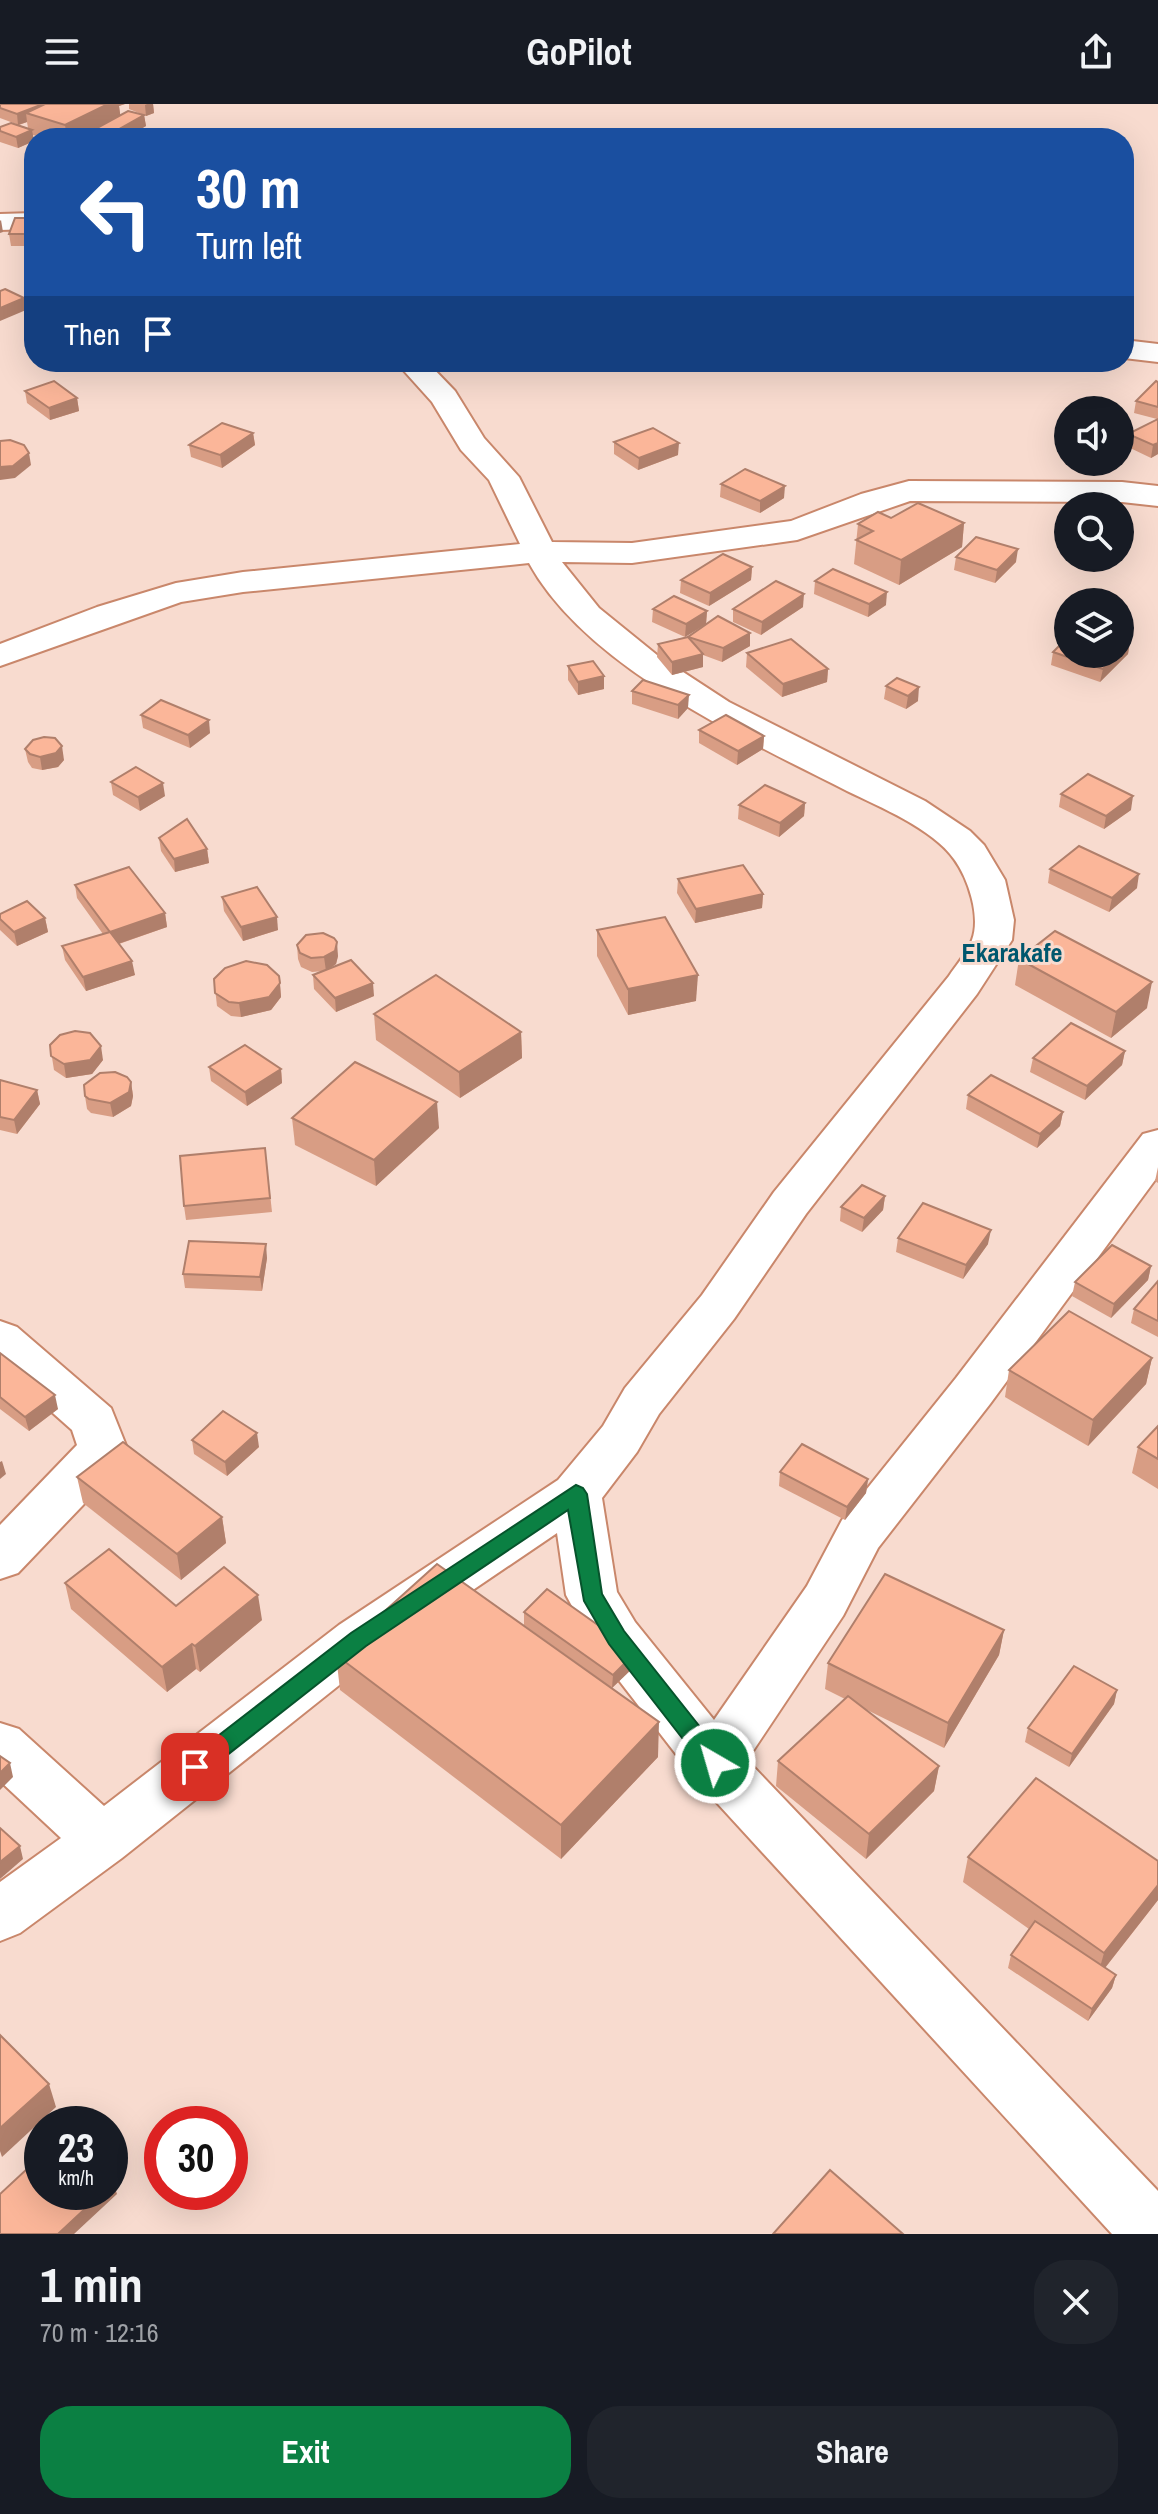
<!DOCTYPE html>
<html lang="en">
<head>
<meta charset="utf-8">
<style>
	:root { --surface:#171b24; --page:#20242c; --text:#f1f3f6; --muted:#9ea1a6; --accent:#0b8043 }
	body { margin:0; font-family:"Archivo Narrow",sans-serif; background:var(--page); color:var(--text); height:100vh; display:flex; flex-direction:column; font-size:30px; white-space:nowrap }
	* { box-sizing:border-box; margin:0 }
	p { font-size:26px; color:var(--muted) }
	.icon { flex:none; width:44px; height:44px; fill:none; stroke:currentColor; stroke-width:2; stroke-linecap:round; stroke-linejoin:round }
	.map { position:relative; height:2130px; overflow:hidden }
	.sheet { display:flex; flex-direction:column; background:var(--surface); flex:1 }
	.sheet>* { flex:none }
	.guide { position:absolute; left:24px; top:24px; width:1110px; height:244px; border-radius:32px; box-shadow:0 8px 32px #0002; background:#1a4fa0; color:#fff; overflow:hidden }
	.tools { position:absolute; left:1054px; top:292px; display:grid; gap:16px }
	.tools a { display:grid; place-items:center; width:80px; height:80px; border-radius:50%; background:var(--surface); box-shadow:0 8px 32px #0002; font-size:40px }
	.speed { position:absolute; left:24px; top:2002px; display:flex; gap:16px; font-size:40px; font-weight:700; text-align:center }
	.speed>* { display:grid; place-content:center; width:104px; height:104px; border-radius:50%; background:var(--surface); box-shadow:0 8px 32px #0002; line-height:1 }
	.speed small { font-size:20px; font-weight:400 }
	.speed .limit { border:12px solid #d22; background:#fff; color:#111 }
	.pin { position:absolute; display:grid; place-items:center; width:68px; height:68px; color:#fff; margin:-34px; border-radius:16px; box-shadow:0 4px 12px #0006 }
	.me { position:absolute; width:88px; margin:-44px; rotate:322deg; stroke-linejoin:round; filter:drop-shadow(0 0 6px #0008) }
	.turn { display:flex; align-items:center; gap:28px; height:168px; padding:0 40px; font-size:36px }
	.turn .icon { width:104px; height:104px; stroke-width:2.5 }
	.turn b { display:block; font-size:56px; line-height:68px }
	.then { display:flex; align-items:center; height:76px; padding:0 40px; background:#0003; gap:16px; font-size:30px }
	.round { display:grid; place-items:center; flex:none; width:84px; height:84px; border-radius:32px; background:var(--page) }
	.headline { display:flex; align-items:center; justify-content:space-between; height:136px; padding:0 40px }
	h1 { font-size:48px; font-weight:800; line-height:60px }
	.cta { display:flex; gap:16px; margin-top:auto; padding:16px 40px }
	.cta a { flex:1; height:92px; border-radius:32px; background:var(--accent); color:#fff; font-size:32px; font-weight:800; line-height:92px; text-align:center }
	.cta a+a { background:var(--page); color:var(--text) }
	header { display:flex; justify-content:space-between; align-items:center; height:104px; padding:0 40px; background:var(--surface); font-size:36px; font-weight:800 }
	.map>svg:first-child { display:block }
</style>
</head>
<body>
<header><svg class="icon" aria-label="menu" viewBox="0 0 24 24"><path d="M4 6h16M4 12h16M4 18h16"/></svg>GoPilot<svg class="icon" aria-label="share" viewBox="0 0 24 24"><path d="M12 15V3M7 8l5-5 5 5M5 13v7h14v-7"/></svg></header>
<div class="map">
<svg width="1158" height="2130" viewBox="0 0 1158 2130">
	<rect width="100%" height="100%" fill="#f8dbcf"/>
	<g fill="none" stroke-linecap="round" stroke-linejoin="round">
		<defs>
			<g id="minor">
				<polygon points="34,109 34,125 0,126 0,110"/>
				<polygon points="1124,236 1158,240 1158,258 1124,254"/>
				<path d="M396,258H427L455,287L484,334L519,373L552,438L632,439L791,417L861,390L909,377L1122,378L1158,382V402L1122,398L910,397L797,436L632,459L562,458L599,504L657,551L729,598L925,697L970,727L984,741L1005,776L1014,816L1012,836L977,890L806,1110L734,1215L659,1310L637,1348L602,1394L617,1488L635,1518L714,1616L807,1482L842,1416L956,1274L1143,1030L1158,1026V1072L990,1300L878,1444L843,1512L747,1656L1158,2087V2130H1112L696,1676L597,1548L566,1491L557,1429L377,1551L122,1754L20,1829L0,1837V1778L61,1734L0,1677V1619L19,1625L104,1702L339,1521L558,1376L603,1322L625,1284L702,1191L774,1088L949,872C956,861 968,848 972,836C981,812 968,774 954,755C933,725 880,703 847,687C745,635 586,563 529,459L243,488L181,498L0,562V540L97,503L176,479L243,468L520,440L489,376L461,346L432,298Z"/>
				<polygon points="0,1217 17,1223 111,1304 127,1344 104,1379 18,1469 0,1475 0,1421 77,1341 72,1326 0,1262"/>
			</g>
		</defs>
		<use href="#minor" stroke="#c9876b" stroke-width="4"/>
		<use href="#minor" fill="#fff" fill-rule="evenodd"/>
	</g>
	<g fill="#d89d84" fill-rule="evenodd">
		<path d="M0,0H125L119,2L120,11H144L146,22L125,34H96L95,29L84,34H43L33,31L34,37L18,44L0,38V23L16,20L0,14ZM27,18L28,24L19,21Z"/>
		<polygon points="129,0 153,0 154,9 146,12 129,5"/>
		<polygon points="34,114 34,132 31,142 11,142 9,130"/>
		<polygon points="479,258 513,258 499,266"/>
		<polygon points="1158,278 1158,350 1151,354 1126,342 1128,330 1157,315 1134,309 1136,297"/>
		<polygon points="25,287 77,294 79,307 50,316 27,299"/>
		<polygon points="253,329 255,341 222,364 191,353 189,341"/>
		<polygon points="614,338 678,351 638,366 614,350"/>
		<polygon points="721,380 784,394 760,409 720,393"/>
		<polygon points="891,414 964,419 962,443 899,481 854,460 858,420"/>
		<polygon points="956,453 1016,458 995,479 954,466"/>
		<polygon points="752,463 751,476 709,502 680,489 681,476"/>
		<polygon points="815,477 886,501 868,513 814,490"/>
		<polygon points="803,503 761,531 733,518 733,505"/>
		<polygon points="653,505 707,507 706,520 685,533 750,529 750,542 722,558 703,551 703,563 672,571 657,553 658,540 685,533 652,518"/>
		<polygon points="1130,537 1128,550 1100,578 1051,561 1053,548"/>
		<polygon points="747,549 828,565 827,578 782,593 746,563"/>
		<polygon points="568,562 604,572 604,585 578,591 568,576"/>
		<polygon points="886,582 918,597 906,605 884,595"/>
		<polygon points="632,587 688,604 678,615 632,600"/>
		<polygon points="141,611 210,629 190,644 143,624"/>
		<polygon points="699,626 764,632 763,645 737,661 699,639"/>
		<polygon points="25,645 64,656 58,663 42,666 32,664 28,658"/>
		<polygon points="111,678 165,692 140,707 113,691"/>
		<polygon points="1061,690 1131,706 1104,725 1059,703"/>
		<polygon points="805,699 804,712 779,733 738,715 739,701"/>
		<polygon points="159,734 207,745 209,759 175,768 161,747"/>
		<polygon points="1050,765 1137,784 1109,808 1048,779"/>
		<polygon points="678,775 763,790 762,804 695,819 677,789"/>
		<polygon points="75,781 165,809 167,823 119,840 135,871 86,887 65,856 62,842 103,830 77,794"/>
		<polygon points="222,793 278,826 243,837 224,807"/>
		<polygon points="0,810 45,814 48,828 17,842 0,826"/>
		<polygon points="597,826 696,897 628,911 597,852"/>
		<polygon points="297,841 338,852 336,860 330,864 374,892 336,908 314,885 313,871 324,867 312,868 301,863 298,855"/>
		<polygon points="1019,855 1147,904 1111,934 1015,881"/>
		<polygon points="279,872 281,893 271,906 241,913 231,912 217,902 214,875"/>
		<polygon points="374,910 521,928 522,954 460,994 376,936"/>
		<polygon points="50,941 103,956 92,970 66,974 54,966"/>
		<polygon points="1125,947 1122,961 1085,996 1030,968 1033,954"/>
		<polygon points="209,963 281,965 282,979 247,1002 211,977"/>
		<polygon points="0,976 37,986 40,1000 17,1030 0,1026"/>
		<polygon points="131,978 133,992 131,1002 113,1013 91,1009 87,1005 85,992"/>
		<polygon points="968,991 1063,1008 1060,1022 1037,1044 966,1005"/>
		<polygon points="292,1014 439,1024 376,1082 295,1041"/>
		<polygon points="265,1044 272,1108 186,1116 184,1102"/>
		<polygon points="1158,1063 1158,1079 1155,1077"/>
		<polygon points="885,1092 883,1106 862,1128 840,1117 841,1103"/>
		<polygon points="898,1134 988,1140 963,1175 896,1148"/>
		<polygon points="267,1154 262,1187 185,1184 183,1170"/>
		<polygon points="1151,1162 1148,1176 1111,1214 1072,1192 1075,1178"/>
		<polygon points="1158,1177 1158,1233 1131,1219 1134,1205"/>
		<polygon points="0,1249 58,1305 29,1327 0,1305"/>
		<polygon points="1152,1254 1146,1280 1088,1342 1005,1293 1009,1266"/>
		<polygon points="1158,1322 1158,1385 1132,1369 1138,1343"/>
		<polygon points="192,1336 259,1343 227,1372 194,1350"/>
		<polygon points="780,1368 868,1375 866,1389 845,1416 779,1382"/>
		<polygon points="77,1373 222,1413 226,1439 181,1476 83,1399"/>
		<polygon points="65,1479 176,1502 262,1516 200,1568 196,1565 167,1588 71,1505"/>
		<polygon points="524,1508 636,1548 636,1561 612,1584 524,1521"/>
		<polygon points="1004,1526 999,1551 944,1644 863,1604 939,1662 934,1687 866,1755 776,1682 778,1657 845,1595 825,1585 828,1559"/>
		<polygon points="336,1551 658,1653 561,1755 340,1586"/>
		<polygon points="1117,1586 1114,1600 1069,1663 1025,1638 1028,1624"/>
		<polygon points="968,1753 1158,1757 1158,1796 1105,1864 1116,1871 1112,1884 1088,1917 1008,1864 1011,1851 1029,1825 963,1778"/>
	</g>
	<g fill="#b07f6b">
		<polygon points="43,0 26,9 27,18 18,21 17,10"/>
		<polygon points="108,0 125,0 119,2 121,16 95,25 95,29 84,34 67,34 65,21"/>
		<polygon points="147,0 153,0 154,9 146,12 145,1"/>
		<polygon points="144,11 146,22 125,34 112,34 112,29"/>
		<polygon points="32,26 34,37 18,44 16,33"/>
		<polygon points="34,115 34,132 31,142 29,130"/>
		<polygon points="1,116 3,128 0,129 0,117"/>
		<polygon points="24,194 26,206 0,217 0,204"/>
		<polygon points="499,258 513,258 499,266"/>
		<polygon points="77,294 79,307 50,316 49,304"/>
		<polygon points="253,329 255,341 222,364 220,351"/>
		<polygon points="679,339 678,351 638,366 639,354"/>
		<polygon points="1158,339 1158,350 1151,354 1153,341"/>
		<polygon points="29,349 31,361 15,374 0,376 0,363"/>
		<polygon points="785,382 784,394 760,409 760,397"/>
		<polygon points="964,419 962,443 899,481 901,456"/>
		<polygon points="1018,445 1016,458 995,479 997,466"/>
		<polygon points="752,463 751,476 709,502 710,489"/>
		<polygon points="887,488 886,501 868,513 869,500"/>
		<polygon points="804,490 803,503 761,531 762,518"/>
		<polygon points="707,507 706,520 685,533 686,520"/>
		<polygon points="750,529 750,542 722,558 723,544"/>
		<polygon points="1130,537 1128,550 1100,578 1103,565 1117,550 1120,550 1120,547"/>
		<polygon points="703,550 703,563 672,571 672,558"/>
		<polygon points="828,565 827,578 782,593 783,580"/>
		<polygon points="604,572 604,585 578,591 578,578"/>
		<polygon points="919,583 918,597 906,605 908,592"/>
		<polygon points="689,591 688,604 678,615 678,601"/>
		<polygon points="209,616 210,629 190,644 188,631"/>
		<polygon points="764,632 763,645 737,661 738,647"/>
		<polygon points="62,642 64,656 58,663 42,666 40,653"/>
		<polygon points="163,679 165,692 140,707 138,693"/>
		<polygon points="1133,692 1131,706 1104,725 1106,712"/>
		<polygon points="805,699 804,712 779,733 780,719"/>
		<polygon points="207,745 209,759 175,768 174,755"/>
		<polygon points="1139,770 1137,784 1109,808 1112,794"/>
		<polygon points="763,790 762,804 695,819 696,805"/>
		<polygon points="165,809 167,823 112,842 110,828"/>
		<polygon points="277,813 278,826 243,837 241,823"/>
		<polygon points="45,814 48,828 17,842 14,828"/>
		<polygon points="337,838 338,852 336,860 326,867 324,853"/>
		<polygon points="132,857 135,871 86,887 83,873"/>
		<polygon points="698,871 696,897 628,911 628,885"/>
		<polygon points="1152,878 1147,904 1111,934 1116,908"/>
		<polygon points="280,879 281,893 271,906 241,913 239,899"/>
		<polygon points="373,879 374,892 336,908 335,894"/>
		<polygon points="521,928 522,954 460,994 459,968"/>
		<polygon points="101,942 103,956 92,970 66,974 64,960"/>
		<polygon points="1125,947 1122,961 1085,996 1087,982"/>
		<polygon points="281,965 282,979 247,1002 245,988"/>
		<polygon points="131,978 133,992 131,1002 113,1013 110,999"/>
		<polygon points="37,986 40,1000 17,1030 14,1016"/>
		<polygon points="437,998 439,1024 376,1082 374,1056"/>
		<polygon points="1063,1008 1060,1022 1037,1044 1040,1030"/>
		<polygon points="885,1092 883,1106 862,1128 864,1114"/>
		<polygon points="991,1126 988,1140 963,1175 966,1161"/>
		<polygon points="266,1140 267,1154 262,1187 260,1173"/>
		<polygon points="1151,1162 1148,1176 1111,1214 1114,1200"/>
		<polygon points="1152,1254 1146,1280 1088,1342 1093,1316"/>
		<polygon points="55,1291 58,1305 29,1327 25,1313"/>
		<polygon points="257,1329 259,1343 227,1372 225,1358"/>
		<polygon points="2,1357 6,1370 0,1375 0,1358"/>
		<polygon points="868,1375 866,1389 845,1416 847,1403"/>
		<polygon points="222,1413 226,1439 181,1476 177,1450"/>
		<polygon points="258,1491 262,1516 200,1568 195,1542"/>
		<polygon points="1004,1526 999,1551 944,1644 948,1619"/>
		<polygon points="192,1540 196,1565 167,1588 162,1563"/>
		<polygon points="636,1548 636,1561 612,1584 613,1571"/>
		<polygon points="1117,1586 1114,1600 1069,1663 1072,1650"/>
		<polygon points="659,1618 658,1653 561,1755 561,1721"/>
		<polygon points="10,1659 13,1673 0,1686 0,1669"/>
		<polygon points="939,1662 934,1687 866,1755 869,1730"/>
		<polygon points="20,1742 23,1755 0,1775 0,1758"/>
		<polygon points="1158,1781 1158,1796 1097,1874 1104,1849"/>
		<polygon points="1116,1871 1112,1884 1088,1917 1092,1905"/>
		<polygon points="49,1980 56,2003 2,2053 0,2047 0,2024"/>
		<polygon points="113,2078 117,2090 74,2130 58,2130 103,2088 110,2088 110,2081"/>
	</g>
	<g fill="#fbb699" stroke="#b07f6b" stroke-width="2">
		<polygon points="0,0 43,0 17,10 0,4"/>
		<polygon points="45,0 108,0 65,21 26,9"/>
		<polygon points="128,7 144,11 112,29 95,25"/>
		<polygon points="11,19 32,26 16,33 0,27 0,23"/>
		<polygon points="15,114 34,114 29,130 9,130"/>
		<polygon points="5,185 24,194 0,204 0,187"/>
		<polygon points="54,277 77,294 49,304 25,287"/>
		<polygon points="1156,277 1158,278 1158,303 1136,297"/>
		<polygon points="1158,315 1158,339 1153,341 1128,330"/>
		<polygon points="222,319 253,329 220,351 189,341"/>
		<polygon points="653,324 679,339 639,354 614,338"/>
		<polygon points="10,336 24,341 29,349 13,362 0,363 0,337"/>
		<polygon points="745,365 785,382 760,397 721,380"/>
		<polygon points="918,399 964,419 901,456 856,436 873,427 858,420 878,408 891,414"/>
		<polygon points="976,433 1018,445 997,466 956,453"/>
		<polygon points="723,450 752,463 710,489 681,476"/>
		<polygon points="833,465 887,488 869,500 815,477"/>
		<polygon points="776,477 804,490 762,518 733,505"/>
		<polygon points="674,492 707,507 686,520 653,505"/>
		<polygon points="718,512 750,529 723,544 688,533"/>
		<polygon points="688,533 703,550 672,558 658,540"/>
		<polygon points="1068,533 1068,550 1117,550 1103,565 1053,548"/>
		<polygon points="1120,534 1130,537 1120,547"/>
		<polygon points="791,535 828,565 783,580 747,549"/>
		<polygon points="593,557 604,572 578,578 568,562"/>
		<polygon points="897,574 919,583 908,592 886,582"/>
		<polygon points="643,576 689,591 678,601 632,587"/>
		<polygon points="161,596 209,616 188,631 141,611"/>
		<polygon points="726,611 764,632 738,647 699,626"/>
		<polygon points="44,633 55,634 62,642 56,649 40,653 30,650 25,645 33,636"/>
		<polygon points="136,663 163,679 138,693 111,678"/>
		<polygon points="1088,670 1133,692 1106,712 1061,690"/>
		<polygon points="765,681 805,699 780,719 739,701"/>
		<polygon points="187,715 207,745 174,755 159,734"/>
		<polygon points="1079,742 1139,770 1112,794 1050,765"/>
		<polygon points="743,761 763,790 696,805 678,775"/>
		<polygon points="129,763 165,809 110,828 75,781"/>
		<polygon points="257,783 277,813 241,823 222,793"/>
		<polygon points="27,797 45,814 14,828 0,815 0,810"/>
		<polygon points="665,813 698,871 628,885 597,826"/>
		<polygon points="1055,827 1152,878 1116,908 1019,855"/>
		<polygon points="110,828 132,857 83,873 62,842"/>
		<polygon points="323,829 334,834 337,838 335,847 324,853 311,854 300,849 297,841 306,831"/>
		<polygon points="351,856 373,879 335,894 313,871"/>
		<polygon points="246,857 267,861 279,872 280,879 269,893 239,899 229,898 215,889 214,875 225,864"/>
		<polygon points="436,871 521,928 459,968 374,910"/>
		<polygon points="1071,919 1125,947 1087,982 1033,954"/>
		<polygon points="75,927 90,929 101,942 90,956 64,960 51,952 50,941 60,931"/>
		<polygon points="245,941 281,965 245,988 209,963"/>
		<polygon points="355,958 437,998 374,1056 292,1014"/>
		<polygon points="115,968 127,973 131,978 129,988 110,999 89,995 85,992 84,981 100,969"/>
		<polygon points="991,971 1063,1008 1040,1030 968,991"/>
		<polygon points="0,976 37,986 14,1016 0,1013"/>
		<polygon points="265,1044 270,1094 184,1102 180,1052"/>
		<polygon points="862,1081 885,1092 864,1114 841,1103"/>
		<polygon points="923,1099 991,1126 966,1161 898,1134"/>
		<polygon points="189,1137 266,1140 260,1173 183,1170"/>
		<polygon points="1112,1141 1151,1162 1114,1200 1075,1178"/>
		<polygon points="1158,1177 1158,1217 1134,1205"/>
		<polygon points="1069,1207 1152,1254 1093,1316 1009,1266"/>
		<polygon points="0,1249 55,1291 25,1313 0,1293"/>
		<polygon points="223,1307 257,1329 225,1358 192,1336"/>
		<polygon points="1158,1322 1158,1355 1138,1343"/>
		<polygon points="123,1338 222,1413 177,1450 77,1373"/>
		<polygon points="802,1340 868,1375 847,1403 780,1368"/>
		<polygon points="109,1445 176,1502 224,1463 258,1491 195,1542 192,1540 162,1563 65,1479"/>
		<polygon points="437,1460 659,1618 561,1721 336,1551"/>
		<polygon points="885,1470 1004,1526 948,1619 828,1559"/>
		<polygon points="547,1485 636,1548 613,1571 524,1508"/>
		<polygon points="1074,1562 1117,1586 1072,1650 1028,1624"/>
		<polygon points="848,1592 939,1662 869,1730 778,1657"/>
		<polygon points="0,1652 10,1659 0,1669"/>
		<polygon points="1036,1674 1158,1757 1158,1781 1104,1849 968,1753"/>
		<polygon points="0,1724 20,1742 0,1758"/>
		<polygon points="1035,1817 1116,1871 1092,1905 1011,1851"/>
		<polygon points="0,1931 49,1980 0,2024"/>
		<polygon points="42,2051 42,2088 103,2088 58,2130 0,2130 0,2090"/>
		<polygon points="830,2066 903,2130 773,2130"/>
	</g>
	<polygon fill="#0b8043" stroke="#07532c" stroke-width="2" points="576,1381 583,1384 587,1390 602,1490 624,1527 723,1652 727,1659 723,1666 715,1669 707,1666 609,1540 584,1497 568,1406 366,1542 203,1670 195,1673 187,1670 184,1663 187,1656 351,1529"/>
	<g text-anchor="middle" stroke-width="6" stroke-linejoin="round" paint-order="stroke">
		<g font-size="26" font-weight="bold" fill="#00576e" stroke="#f8dbcf">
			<text x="1012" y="858">Ekarakafe</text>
		</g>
	</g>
</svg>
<div class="tools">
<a><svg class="icon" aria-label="sound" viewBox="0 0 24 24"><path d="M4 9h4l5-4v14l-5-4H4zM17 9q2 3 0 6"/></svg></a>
<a><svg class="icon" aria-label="search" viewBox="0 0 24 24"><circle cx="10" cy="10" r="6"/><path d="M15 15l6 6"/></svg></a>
<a><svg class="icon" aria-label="layers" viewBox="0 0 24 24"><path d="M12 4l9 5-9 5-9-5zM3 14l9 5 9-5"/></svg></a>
</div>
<div class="speed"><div>23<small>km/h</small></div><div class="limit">30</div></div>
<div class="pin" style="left:195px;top:1663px;background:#d93025"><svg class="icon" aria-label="arrive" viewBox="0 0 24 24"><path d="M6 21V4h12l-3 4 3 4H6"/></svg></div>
<svg class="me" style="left:715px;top:1659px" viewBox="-20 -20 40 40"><circle r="17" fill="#0b8043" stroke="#fff" stroke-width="3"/><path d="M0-11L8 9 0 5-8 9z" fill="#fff"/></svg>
<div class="guide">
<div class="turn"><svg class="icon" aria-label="left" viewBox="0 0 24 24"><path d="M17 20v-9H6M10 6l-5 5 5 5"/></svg><div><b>30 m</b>Turn left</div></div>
<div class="then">Then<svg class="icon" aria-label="arrive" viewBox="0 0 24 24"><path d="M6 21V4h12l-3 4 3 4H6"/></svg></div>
</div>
</div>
<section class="sheet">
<div class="headline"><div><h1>1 min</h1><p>70 m · 12:16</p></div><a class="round"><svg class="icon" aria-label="close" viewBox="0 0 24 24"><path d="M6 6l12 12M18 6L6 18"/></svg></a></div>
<div class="cta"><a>Exit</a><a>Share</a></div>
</section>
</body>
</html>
